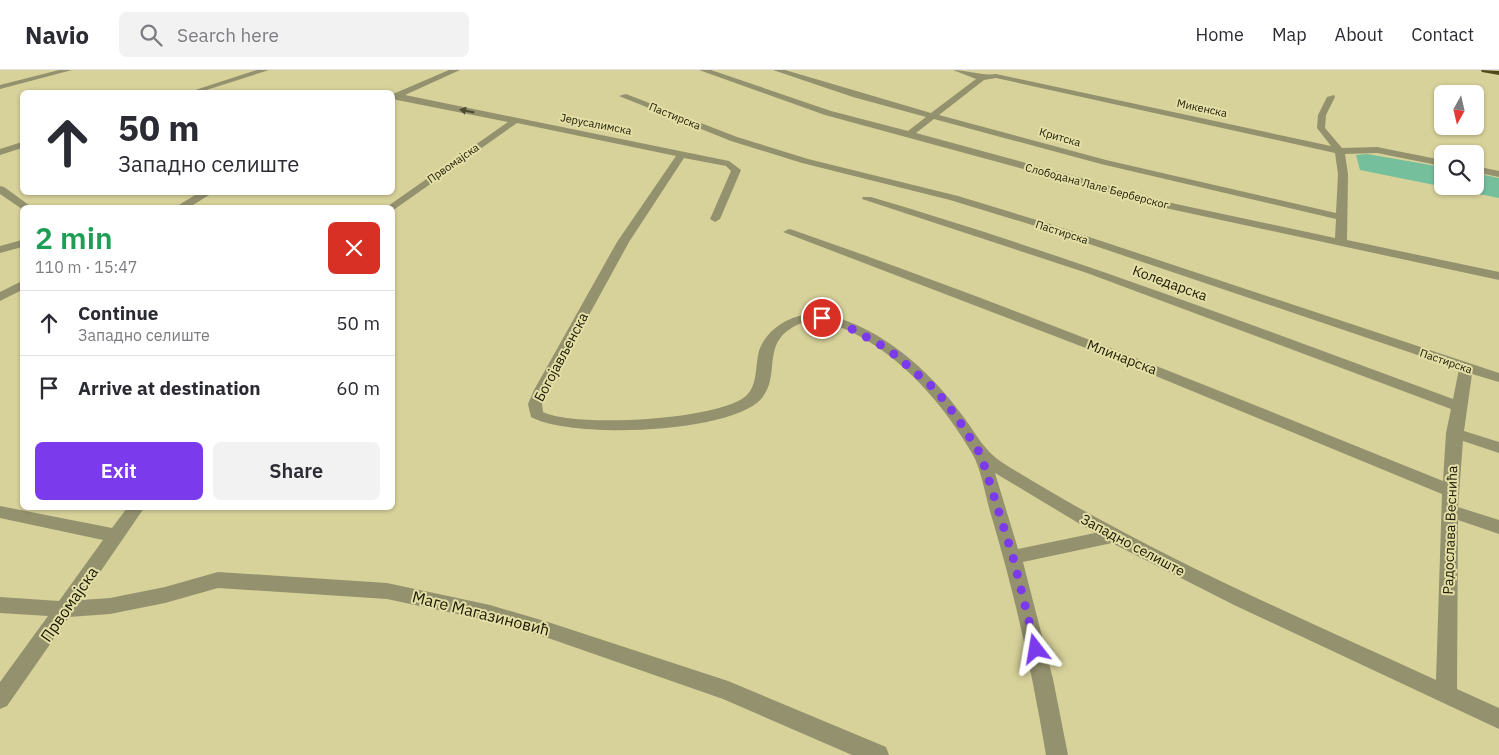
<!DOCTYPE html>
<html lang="en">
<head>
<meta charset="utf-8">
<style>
	:root { --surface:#fff; --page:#f2f2f3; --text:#2b2b33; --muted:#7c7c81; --line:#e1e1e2; --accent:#7c3aed }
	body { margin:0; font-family:"IBM Plex Sans",sans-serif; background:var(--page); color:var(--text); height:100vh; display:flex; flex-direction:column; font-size:19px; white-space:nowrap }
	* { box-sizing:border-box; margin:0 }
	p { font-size:16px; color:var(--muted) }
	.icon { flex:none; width:28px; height:28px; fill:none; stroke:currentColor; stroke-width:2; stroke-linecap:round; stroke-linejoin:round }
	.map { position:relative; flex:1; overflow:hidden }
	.side { position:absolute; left:20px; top:135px; width:375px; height:305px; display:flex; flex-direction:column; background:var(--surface); border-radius:8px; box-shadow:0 1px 4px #0004 }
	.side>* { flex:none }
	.guide { position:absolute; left:20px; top:20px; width:375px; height:105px; border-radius:8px; box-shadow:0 1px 4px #0004; background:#fff; color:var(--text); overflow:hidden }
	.needle { width:32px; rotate:188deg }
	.tools { position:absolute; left:1434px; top:15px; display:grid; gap:10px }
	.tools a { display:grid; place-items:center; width:50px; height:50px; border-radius:8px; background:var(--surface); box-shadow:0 1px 4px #0004; font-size:25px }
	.pin { position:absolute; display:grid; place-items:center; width:42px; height:42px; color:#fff; margin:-21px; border:2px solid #fff; border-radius:50%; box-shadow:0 1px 5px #0007 }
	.me { position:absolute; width:55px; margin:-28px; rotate:346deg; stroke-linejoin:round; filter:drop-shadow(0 0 4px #0008) }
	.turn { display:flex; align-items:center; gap:18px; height:105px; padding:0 15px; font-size:22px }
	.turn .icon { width:65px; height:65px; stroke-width:2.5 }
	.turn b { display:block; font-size:35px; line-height:42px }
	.round { display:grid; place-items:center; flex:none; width:52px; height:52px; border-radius:8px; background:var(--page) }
	.headline { display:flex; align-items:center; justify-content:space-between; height:85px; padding:0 15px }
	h1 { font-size:30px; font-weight:600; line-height:38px; color:#1e9e55 }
	.primary-button { display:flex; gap:10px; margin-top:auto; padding:10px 15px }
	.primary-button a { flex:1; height:58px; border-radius:8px; background:var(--accent); color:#fff; font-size:20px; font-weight:600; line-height:58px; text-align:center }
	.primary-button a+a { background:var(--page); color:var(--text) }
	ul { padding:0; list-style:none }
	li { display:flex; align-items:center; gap:15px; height:65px; padding:0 15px; border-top:1px solid var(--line) }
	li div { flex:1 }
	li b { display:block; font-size:19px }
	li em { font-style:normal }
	header { display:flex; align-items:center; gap:30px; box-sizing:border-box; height:70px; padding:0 25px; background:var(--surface); border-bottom:1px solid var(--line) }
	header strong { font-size:24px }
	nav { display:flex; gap:28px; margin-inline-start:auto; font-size:18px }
	.search { width:350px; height:45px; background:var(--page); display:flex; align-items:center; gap:12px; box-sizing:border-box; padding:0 18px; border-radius:8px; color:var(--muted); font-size:19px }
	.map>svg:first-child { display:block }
</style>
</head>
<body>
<header>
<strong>Navio</strong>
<div class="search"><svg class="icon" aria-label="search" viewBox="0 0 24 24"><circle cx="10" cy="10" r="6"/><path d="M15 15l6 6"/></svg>Search here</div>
<nav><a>Home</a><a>Map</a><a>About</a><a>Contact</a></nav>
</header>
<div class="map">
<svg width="1499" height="685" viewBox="0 0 1499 685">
	<rect width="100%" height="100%" fill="#d7d29a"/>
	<polygon fill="#75bf9d" points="1367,84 1442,97 1442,116 1475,116 1475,103 1499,108 1499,128 1360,100 1356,85"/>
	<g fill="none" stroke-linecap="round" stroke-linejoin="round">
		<g fill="#94916e" fill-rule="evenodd">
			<polygon points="59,0 72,0 0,19 0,15"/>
			<polygon points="257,0 269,0 200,22 189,22"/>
			<path d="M449,0H460L405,25L729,91L741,100L720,149L715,152L710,149L731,101L726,96L684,88L629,172L548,320L542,334L543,342C575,358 719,350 746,326C758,315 755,296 759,281C768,254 801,239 828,245C883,259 929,300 962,345C976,363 983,380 1003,393C1140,479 1289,543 1436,610L1442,424L1117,290L783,162L789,159L793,160C1012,236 1228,324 1443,411L1446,363L1451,339L1087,203L862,129L863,127H871C1068,185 1260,258 1453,329L1459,299L1042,158L950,130L802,93L731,71L619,26L626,24L737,67L808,89L958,126L1050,154L1499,303V312L1472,304L1464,361L1499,372V383L1463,371L1458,437L1499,450V464L1458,450L1457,619L1499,638V659L1234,535L1112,473L1023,492L1053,609L1068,685H1046C1033,605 1015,526 992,448C986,430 982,401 973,385C947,340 913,299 868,271C849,260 821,245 799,254C759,272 782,303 762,328C732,364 570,369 531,347L528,334L534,320L617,172L676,86L517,53L392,141V138H387L388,136L508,52L392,29L393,24ZM995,403L1095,463L1018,479Z"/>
			<path d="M699,0H711L831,41L908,61L926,47L853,27L773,0H785L931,43L976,9L953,0C968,0 981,6 996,4L1331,76L1317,58L1318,45L1327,27L1334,25L1335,27L1326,45L1325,58L1342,78L1377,77L1442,90V96L1377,83L1345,84L1348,104L1347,170L1499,202V210L1170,139L825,45ZM996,8L1335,83L1338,104L1336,143L1106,90L939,45L984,10ZM934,49L1101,94L1336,149L1335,168L1176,134L916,63Z"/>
			<polygon points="22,72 22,78 0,85 0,79"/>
			<polygon points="1475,96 1499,101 1499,107 1475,102"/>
			<polygon points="0,116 4,117 33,138 22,139 0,124"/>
			<polygon points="200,122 214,122 188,138 174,138"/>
			<polygon points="22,170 22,177 0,183 0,176"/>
			<polygon points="22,211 22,220 0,231 0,222"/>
			<polygon points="0,436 112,458 127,438 144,438 81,530 110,528 165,517 218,502 387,513 490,535 551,553 728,611 886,677 889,685 852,685 723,629 551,569 490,551 387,529 218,518 165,533 110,544 69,547 7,636 0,639 0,612 48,546 0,543 0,527 59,531 103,470 0,448"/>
		</g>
		<polygon fill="#4e491b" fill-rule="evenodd" points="1481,0 1499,1 1499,5 1482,2"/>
	</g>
	<defs><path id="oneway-solid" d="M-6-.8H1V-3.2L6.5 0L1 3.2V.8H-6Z" transform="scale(1.25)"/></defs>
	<use fill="#4c492e" href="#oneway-solid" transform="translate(467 41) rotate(-168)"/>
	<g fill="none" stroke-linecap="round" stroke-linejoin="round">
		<polyline stroke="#7c3aed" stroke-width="9" stroke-dasharray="0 16.2" points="822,248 843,254 888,279 936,320 958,349 981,385 1013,487 1036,579"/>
	</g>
	<g text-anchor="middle" stroke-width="4" stroke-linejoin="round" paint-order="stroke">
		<g font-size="11" fill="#1c1904" stroke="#e4dfa6">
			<text transform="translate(1202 38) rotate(12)" y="4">Микенска</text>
			<text transform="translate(675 46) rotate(22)" y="4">Пастирска</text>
			<text transform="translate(596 54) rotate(11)" y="4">Јерусалимска</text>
			<text transform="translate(1060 67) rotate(16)" y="4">Критска</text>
			<text transform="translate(453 93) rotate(-35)" y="4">Првомајска</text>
			<text transform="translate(1097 116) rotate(15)" y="4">Слободана Лале Берберског</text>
			<text transform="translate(1062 162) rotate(18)" y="4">Пастирска</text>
			<text transform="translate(1446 291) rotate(19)" y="4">Пастирска</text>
		</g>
		<g font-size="14" fill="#1c1904" stroke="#e4dfa6">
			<text transform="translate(1170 213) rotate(20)" y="5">Коледарска</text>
			<text transform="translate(561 287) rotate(-62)" y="5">Богојављенска</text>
			<text transform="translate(1122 287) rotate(21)" y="5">Млинарска</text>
			<text transform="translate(1450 460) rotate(-88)" y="5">Радослава Веснића</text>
			<text transform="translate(1133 475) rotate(28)" y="5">Западно селиште</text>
		</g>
		<g font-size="16" fill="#1c1904" stroke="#e4dfa6">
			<text transform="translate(69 534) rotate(-55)" y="6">Првомајска</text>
			<text transform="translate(481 543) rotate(14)" y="6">Маге Магазиновић</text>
		</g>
	</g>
</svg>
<div class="tools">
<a><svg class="needle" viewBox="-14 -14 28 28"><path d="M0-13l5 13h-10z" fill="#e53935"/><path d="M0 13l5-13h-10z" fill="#7c7c81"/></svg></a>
<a><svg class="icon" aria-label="search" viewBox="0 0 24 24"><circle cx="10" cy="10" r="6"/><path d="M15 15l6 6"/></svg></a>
</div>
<div class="pin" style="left:822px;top:248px;background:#d93025"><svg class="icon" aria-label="arrive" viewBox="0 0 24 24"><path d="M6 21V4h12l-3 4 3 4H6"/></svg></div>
<svg class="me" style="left:1036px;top:579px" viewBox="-20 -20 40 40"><path d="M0-17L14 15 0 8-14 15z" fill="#7c3aed" stroke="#fff" stroke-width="4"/></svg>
<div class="guide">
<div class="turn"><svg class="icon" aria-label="ahead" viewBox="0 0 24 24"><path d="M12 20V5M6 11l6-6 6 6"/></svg><div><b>50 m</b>Западно селиште</div></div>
</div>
<section class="side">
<div class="headline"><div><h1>2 min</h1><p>110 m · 15:47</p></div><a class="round" style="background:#d93025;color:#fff"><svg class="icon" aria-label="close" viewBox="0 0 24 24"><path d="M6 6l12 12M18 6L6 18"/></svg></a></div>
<ul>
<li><svg class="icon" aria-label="ahead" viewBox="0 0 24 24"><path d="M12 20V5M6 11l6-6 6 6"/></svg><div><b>Continue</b><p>Западно селиште</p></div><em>50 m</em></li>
<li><svg class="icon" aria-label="arrive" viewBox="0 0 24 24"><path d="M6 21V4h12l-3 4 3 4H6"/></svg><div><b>Arrive at destination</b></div><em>60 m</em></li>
</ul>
<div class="primary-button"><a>Exit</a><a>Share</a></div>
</section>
</div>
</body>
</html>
